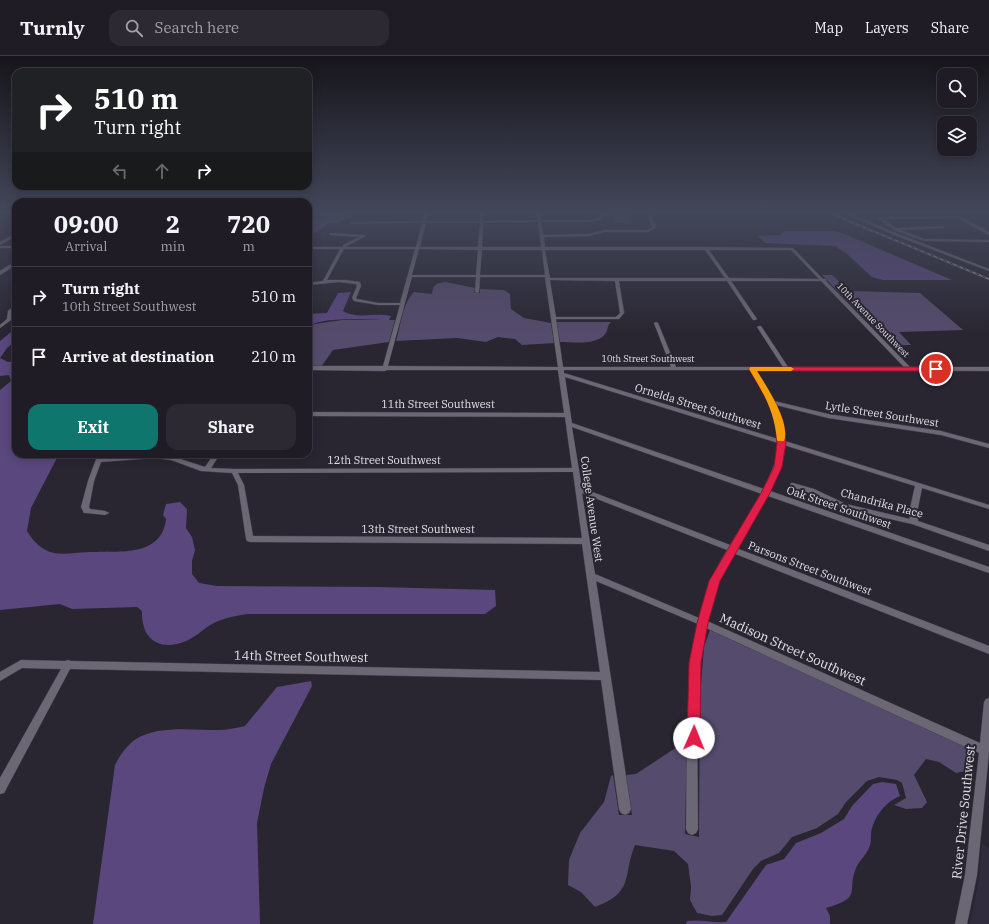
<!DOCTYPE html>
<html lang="en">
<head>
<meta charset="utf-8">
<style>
	:root { --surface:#1f1c25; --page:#2c2932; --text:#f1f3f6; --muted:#a1a1a7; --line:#3c3a42; --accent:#0f766e }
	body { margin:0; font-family:"IBM Plex Serif",serif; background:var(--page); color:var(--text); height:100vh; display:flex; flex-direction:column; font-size:15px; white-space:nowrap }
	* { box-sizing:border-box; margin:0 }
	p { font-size:13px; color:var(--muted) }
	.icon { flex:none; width:22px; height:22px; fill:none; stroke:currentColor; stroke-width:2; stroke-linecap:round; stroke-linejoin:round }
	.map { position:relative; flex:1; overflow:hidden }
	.details { position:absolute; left:12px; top:142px; width:300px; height:260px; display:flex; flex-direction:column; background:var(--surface); border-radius:12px; box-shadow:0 2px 10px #0003,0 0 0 1px var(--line) }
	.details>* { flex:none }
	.hud { position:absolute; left:12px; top:12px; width:300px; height:122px; border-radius:12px; box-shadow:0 2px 10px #0003,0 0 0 1px var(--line); background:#202124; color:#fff; overflow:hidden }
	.fabs { position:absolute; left:937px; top:12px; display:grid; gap:8px }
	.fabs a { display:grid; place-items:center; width:40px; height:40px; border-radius:8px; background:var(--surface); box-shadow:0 2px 10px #0003,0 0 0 1px var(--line); font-size:20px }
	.pin { position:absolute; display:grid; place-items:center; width:34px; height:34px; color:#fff; margin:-17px; border:2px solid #fff; border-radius:50%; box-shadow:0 1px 4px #0007 }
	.me { position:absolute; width:44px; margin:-22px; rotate:1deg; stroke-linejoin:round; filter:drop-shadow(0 0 3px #0008) }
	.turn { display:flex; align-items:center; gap:14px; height:84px; padding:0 16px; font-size:18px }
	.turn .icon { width:52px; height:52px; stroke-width:2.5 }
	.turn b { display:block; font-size:28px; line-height:34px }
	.lanes { display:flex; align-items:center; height:38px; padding:0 16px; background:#0003; justify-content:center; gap:20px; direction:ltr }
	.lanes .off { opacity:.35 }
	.eta { display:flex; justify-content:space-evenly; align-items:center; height:68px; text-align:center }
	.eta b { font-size:24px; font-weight:700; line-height:28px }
	.button { display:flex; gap:8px; margin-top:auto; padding:8px 16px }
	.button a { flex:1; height:46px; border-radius:12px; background:var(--accent); color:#fff; font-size:16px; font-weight:700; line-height:46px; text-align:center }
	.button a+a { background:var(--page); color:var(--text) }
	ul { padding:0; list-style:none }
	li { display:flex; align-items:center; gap:12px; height:60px; padding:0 16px; border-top:1px solid var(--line) }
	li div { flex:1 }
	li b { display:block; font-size:15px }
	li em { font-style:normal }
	header { display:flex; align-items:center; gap:24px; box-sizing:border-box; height:56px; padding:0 20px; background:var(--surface); border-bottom:1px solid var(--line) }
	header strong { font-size:19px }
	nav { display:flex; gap:22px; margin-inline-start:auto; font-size:14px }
	.search { width:280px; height:36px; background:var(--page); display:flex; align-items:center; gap:10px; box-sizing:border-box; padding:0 14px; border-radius:12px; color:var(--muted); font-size:15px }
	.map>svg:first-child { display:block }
</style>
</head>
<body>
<header>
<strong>Turnly</strong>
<div class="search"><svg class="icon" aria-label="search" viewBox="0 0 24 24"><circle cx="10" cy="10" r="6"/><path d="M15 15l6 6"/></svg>Search here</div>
<nav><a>Map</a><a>Layers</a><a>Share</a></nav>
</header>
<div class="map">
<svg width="989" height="868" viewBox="0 0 989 868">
	<rect width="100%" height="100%" fill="#292631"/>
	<polygon fill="#312c3d" points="982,788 989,792 989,868 970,868 979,823"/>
	<g fill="#554b6c">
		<polygon points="611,159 628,159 632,168 614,167"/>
		<polygon points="822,219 832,219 850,235 920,237 963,274 899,276 911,289 891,289"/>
		<path d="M446,226L475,232L474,237H480V233L504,234L510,238L511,253L524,262L551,267L554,287L522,289L515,283L498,281L486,286L457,282L396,285C401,269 402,248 414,236L432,238C433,228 437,227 446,226Z"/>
		<polygon points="342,264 395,264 389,286 333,294 321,311 308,311 308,271 315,268"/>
		<path d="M556,266H611C607,270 608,273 606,277C597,290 573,286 560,286Z"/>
		<path d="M710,574L968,691L971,693V714L956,717L939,706L926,703L914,719L927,746L922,752L906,753L894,749L906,742L902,727L897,724L879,721L867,725L846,746L838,758L817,772L792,781L779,797L761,805L753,813L722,859L712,860L697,857L690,844L691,831L688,808L674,795L635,789C622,821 635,836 595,851L581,836L568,829L569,804L580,777L604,746L611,720L613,719L619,759H632L626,719L636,718L683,687L687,681L685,778L699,781L700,640L704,591Z"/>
	</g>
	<g fill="#59477e">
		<polygon points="308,156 354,156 339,167 327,168 319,175 308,179 308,167 313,164"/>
		<polygon points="785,175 832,175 842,177 952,224 883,224 872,221 847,198 835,190 768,187 765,187 758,180 780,179"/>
		<path d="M351,236L343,255C358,264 374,256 391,260L389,264C368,264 325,260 308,270V258L327,257L338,237Z"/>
		<path d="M16,272V284L7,292L0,302L8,306L16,305V398H59L31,452L27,475C34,486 41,494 54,497C65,499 80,496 91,496C119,495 162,501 166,463L163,459L166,448L180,446L187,453L186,472L192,481L195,494L192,505V518L199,527L217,530L377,531L495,534L496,550L485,558H247C236,560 222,562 212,568C203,573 196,581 186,585C159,596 141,583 142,555L137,551L72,553L60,548L0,554V334L11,325L9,319L0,320V285Z"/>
		<path d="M311,625L312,630L271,708L264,732L257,767L260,868H93L115,709C120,699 127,689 136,683C157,669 194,674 218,674C227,674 236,672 245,670L277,631Z"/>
		<path d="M882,726L896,728L900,740C885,746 874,761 871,777C871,782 871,788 869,792C866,799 860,804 857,810C845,835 865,841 826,852L830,860V868H686L687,865C701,863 712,867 726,866L766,809L784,803L796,787L821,777L844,763L852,750L873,728Z"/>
	</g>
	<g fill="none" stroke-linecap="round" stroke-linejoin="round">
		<defs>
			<g id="minor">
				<rect x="0" y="156" width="16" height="2"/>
				<path d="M425,156H429L426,165H480V156H484L483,165L537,164L536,156H540L541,164H586L599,162L603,156H607L600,164L586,166H541L543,179L589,178L605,174H647L652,171L647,159L643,156L649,157L656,171L648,176H605L589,180L544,181L545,191H706L793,192L823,223H826V225L910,311H989V315L756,314L774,345L828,358L941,375L989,388V392L941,379L828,362L776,349L782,364L785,385L989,449V453L922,432L917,457L918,465L989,489V495L912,468L841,452L810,437L791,431L790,429L791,427H793L814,433L846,448L910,463L909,457L915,430L784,389L782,407L770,435L989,511V517L768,440L736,492L989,590V598L733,497L717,530L707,565L980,687L984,646L986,643L989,642V696L977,819L967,868H955L965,819L979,697L706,572C694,639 698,706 698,773L696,777L692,779L688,777L686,773C687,704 685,636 698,568L596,525L631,753L629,757L625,759L621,757L619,753L601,624L70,613L4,737L0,738V722L61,613L22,612L0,625V616L21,604L65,605L68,604L71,605L600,616L582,488L250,486L247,485L246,483L238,429L232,417L201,415L171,404L154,402L101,406L94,425L89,451L90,453L105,455L109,457L105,459L87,457H84L81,451L88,425L98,398H104L103,402L154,398L174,401L205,411L214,398H220L211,412L234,413L572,412L565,361L308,360V356L564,357L558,314H387L385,315L308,314V310H383L400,249H378L354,245L352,242L357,230L356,228L339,226L308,229V227L323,225L340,193H308V191H343V189L359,181L330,179L329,178L331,177L364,179L366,180L345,191H416L422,167L351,168L349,167L351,166L423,165ZM538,166L541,191H482L483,167ZM426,167H480L478,191H420ZM344,193H415L400,247H378L357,243L356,242L361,230L360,226L345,224H327ZM419,193L478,194L476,219H412ZM482,194H542L545,219H480ZM545,194H705L725,222H550ZM709,194H791L819,223L729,222ZM412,221H476L475,236L477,237L479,236L480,221H545L558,311L388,310ZM550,224L615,225L620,257L616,261H556ZM619,225H727L753,264H755L757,263L731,225H821L904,311H788L761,270H759L757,271L783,311H676L658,267L656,266L654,267L671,311H563L556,263H619L624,257ZM564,314H751C760,330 772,347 776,365C777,371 777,377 778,383L564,317ZM565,321L778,387L775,407L764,433L572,367ZM572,371L762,438L730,489L582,432ZM573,416L582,482L253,480L244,429L238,417ZM582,437L727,494C714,515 705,538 699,562L595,518Z"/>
				<polygon points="842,156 847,156 896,177 989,213 989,215 894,179"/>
				<polygon points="957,160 964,162 989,176 989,179 957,162 883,163 896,172 943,170 945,171 943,172 901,174 924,183 989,184 989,186 924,185 894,174 877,162 879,161"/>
				<polygon points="16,177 16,180 0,189 0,186"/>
				<rect x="0" y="190" width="16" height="2"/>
				<polygon points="14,250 16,250 16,253 12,256 11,264 0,272 0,269 7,263 8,255"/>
			</g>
			<polygon id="tertiary" points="16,205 16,209 0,219 0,215"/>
		</defs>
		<use href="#minor" stroke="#43414a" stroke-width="1"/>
		<use href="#tertiary" stroke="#43414a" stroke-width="1"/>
		<use href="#minor" fill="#6b6775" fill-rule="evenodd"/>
		<use href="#tertiary" fill="#6b6775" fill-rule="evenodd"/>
		<defs>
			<polyline id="rail" points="827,156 989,223"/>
		</defs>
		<use href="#rail" stroke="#84828b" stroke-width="2"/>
		<use href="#rail" stroke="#292631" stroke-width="1" stroke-dasharray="3.5" stroke-linecap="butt"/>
	</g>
	<linearGradient id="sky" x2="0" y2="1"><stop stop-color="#17151b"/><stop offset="0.56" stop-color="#43475a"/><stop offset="1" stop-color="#43475a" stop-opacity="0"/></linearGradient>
	<rect width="989" height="278" fill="url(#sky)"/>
	<polygon fill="#e11d48" stroke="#92132f" points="750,311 936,311 939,313 936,315 757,315 775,346 783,364 786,387 782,411 770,437 720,525 708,567 701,607 700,682 698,687 694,688 689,687 687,682 689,607 697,567 709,525 761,437 774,411 777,387 775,364 768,346 749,313"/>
	<path fill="#f59e0b" d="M750,311H791L794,313L791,315H757C767,331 791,367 784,385H778L777,384C774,354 764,338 749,313Z"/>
	<g text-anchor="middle" stroke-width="4" stroke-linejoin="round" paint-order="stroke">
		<g font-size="9" fill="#e0dee6" stroke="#292631">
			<text transform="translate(873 264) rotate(46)" y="3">10th Avenue Southwest</text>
			<text x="648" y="306">10th Street Southwest</text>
		</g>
		<g font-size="11" fill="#e0dee6" stroke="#292631">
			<text x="438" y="352">11th Street Southwest</text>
			<text transform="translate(698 350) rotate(17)" y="4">Ornelda Street Southwest</text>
			<text transform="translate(882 358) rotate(9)" y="4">Lytle Street Southwest</text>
			<text x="384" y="408">12th Street Southwest</text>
			<text transform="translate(882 447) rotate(15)" y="4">Chandrika Place</text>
			<text transform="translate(839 451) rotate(19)" y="4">Oak Street Southwest</text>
			<text transform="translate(592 453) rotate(82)" y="4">College Avenue West</text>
			<text x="418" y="477">13th Street Southwest</text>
			<text transform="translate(810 512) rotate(21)" y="4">Parsons Street Southwest</text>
		</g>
		<g font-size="13" fill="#e0dee6" stroke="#292631">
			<text transform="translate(793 593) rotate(24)" y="5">Madison Street Southwest</text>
			<text transform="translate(301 600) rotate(1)" y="5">14th Street Southwest</text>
			<text transform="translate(963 756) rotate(-84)" y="5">River Drive Southwest</text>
		</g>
	</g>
</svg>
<div class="fabs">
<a><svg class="icon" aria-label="search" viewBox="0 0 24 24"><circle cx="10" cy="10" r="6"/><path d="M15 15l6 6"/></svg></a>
<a><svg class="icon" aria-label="layers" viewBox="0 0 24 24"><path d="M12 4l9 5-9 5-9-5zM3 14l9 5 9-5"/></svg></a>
</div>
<div class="pin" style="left:936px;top:313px;background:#d93025"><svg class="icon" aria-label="arrive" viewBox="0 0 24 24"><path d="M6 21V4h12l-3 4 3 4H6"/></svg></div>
<svg class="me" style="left:694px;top:682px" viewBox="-20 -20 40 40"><circle r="19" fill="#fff"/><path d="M0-13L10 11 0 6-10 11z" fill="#e11d48"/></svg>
<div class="hud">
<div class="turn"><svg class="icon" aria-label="right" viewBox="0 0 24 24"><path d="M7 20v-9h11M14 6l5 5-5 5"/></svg><div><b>510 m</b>Turn right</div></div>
<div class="lanes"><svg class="icon off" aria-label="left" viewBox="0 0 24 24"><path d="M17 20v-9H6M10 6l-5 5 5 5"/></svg><svg class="icon off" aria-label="ahead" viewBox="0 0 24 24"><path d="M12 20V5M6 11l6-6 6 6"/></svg><svg class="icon" aria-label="right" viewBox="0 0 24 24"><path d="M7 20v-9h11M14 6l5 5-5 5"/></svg></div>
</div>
<section class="details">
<div class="eta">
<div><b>09:00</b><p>Arrival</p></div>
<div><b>2</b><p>min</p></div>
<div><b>720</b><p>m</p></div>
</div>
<ul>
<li><svg class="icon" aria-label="right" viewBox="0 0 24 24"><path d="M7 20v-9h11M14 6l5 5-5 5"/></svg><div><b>Turn right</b><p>10th Street Southwest</p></div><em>510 m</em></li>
<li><svg class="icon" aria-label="arrive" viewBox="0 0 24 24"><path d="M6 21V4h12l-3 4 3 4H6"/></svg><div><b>Arrive at destination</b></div><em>210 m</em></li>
</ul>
<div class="button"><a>Exit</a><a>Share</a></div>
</section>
</div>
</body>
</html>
